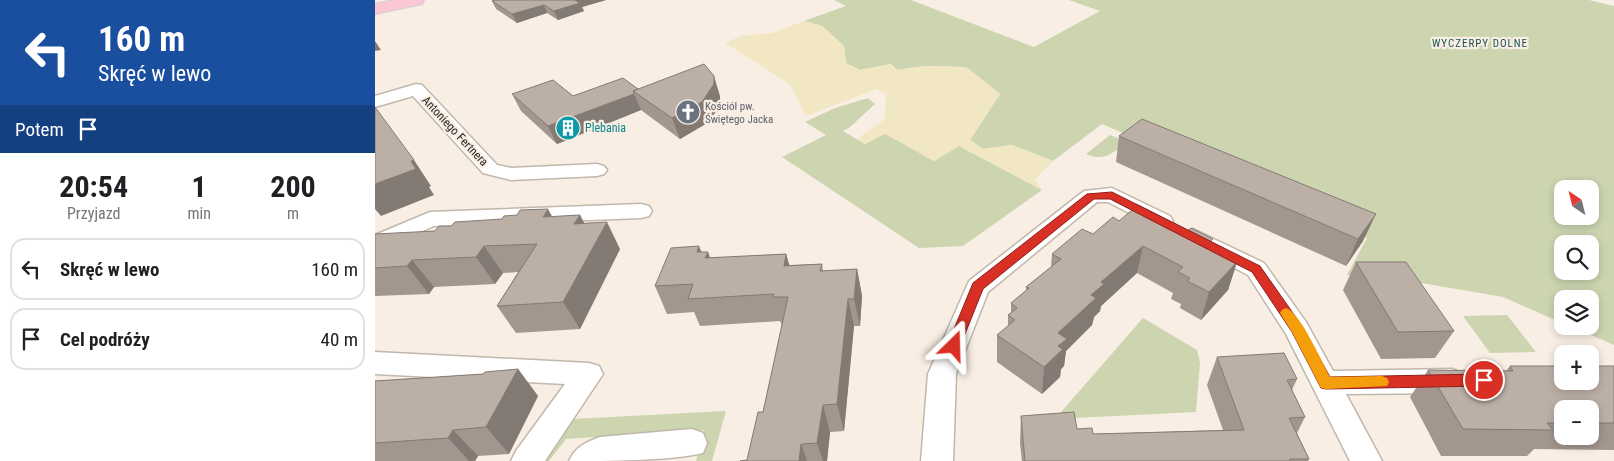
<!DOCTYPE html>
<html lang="pl">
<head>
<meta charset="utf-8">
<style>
	:root { --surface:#fff; --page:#f6f6f6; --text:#202124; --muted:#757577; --line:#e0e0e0 }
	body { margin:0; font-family:"Roboto Condensed",sans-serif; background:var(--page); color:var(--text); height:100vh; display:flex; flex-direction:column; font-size:19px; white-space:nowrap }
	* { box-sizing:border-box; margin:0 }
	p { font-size:16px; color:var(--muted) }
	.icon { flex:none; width:28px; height:28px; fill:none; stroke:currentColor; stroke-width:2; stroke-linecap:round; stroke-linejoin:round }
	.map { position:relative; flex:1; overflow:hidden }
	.drawer { display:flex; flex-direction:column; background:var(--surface); width:375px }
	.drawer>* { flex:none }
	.top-card { background:#1a4fa0; color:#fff; overflow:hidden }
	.needle { width:32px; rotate:325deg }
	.fabs { position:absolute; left:1179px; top:180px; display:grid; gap:10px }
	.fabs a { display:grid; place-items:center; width:45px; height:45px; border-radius:10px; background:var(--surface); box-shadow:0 2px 8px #0003; font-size:25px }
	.pin { position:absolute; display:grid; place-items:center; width:42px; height:42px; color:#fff; margin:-21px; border:2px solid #fff; border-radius:50%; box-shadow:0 1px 5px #0007 }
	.me { position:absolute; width:55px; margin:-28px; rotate:22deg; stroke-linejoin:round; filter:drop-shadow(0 0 4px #0008) }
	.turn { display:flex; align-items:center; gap:18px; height:105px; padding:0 15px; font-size:22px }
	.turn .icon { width:65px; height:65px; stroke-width:2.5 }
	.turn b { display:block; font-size:35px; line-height:42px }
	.then { display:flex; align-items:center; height:48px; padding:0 15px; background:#0003; gap:10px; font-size:19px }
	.eta { display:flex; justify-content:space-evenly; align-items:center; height:85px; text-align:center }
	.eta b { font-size:30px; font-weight:700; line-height:35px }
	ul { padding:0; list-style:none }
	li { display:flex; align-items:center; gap:15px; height:62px; margin:0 10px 8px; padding:0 5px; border:2px solid var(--line); border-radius:15px }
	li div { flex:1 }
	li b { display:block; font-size:19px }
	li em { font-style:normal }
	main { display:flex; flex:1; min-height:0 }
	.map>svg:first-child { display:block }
</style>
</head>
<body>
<main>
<section class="drawer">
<div class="top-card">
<div class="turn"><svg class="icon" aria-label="left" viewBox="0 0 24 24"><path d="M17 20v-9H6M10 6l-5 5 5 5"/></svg><div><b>160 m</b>Skręć w lewo</div></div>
<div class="then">Potem<svg class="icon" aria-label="arrive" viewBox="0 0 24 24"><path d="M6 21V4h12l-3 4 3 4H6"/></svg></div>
</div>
<div class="eta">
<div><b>20:54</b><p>Przyjazd</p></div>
<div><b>1</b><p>min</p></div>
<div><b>200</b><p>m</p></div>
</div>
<ul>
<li><svg class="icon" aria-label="left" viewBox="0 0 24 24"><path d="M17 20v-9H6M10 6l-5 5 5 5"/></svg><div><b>Skręć w lewo</b></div><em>160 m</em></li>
<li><svg class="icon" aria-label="arrive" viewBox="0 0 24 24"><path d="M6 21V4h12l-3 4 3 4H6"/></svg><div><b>Cel podróży</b></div><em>40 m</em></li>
</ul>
</section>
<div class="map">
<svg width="1239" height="461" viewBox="0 0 1239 461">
	<rect width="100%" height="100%" fill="#f9eee3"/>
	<g fill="#ccd5b0" fill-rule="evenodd">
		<path d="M459,0H536L659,47L725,11L694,0H1214L1239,6V345L1195,326H1215V299H1188L1187,323L1128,297L1029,280L972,275L992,238L727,124L678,161L637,145L608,149L595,140L625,94L591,67L549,66L522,70L516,64L485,70L471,63L469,46L447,26L429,21L471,6ZM1188,189H1215V216H1188ZM1188,244H1215V271H1188Z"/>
		<polygon points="493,98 500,104 475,127 468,131 490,144 510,133 559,161 584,146 667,190 588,246 544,248 407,157 451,135 430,122 460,108"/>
		<path d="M735,135L752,142C738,153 729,162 711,154Z"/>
		<polygon points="1132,315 1161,352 1115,353 1088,316"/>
		<polygon points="768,318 822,350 825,363 821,412 680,419"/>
		<polygon points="351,411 337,461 321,461 329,430 191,439 174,461 161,461 197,419"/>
	</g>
	<polygon fill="#f1e7c2" points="429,21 447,26 469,46 471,63 485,70 516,64 522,70 549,66 591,67 625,94 595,140 608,149 637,145 678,161 660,179 667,190 584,146 559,161 510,134 490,144 482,139 510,119 511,94 501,89 431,116 415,84 350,43 366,36 397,33"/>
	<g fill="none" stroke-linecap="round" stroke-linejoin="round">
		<defs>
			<g id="minor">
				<polygon points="41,84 47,85 122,165 136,168 222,164 229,166 232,170 229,174 222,176 136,180 108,173 38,96 0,107 0,96"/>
				<polygon points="737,188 795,216 798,221 795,226 787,228 779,226 733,202 722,202 613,292 581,374 578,461 546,461 553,374 594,281 709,191"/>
				<polygon points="266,204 274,206 277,211 274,216 266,218 59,226 0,252 0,235 55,212"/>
				<polygon points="818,229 889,263 931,322 958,371 1077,369 1087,373 1091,381 1087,389 1077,393 971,394 1007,461 975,461 911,334 873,275 810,242 807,237 810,232"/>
				<polygon points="0,352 214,363 224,366 228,374 170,461 136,461 141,451 190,384 0,374"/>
				<path d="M317,429L328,433L332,443L328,453C292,461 234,461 194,461C200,447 211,442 225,437Z"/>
			</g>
			<polygon id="primary" points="18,0 49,0 47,4 0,14 0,4"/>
		</defs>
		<use href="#minor" stroke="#c1b7ac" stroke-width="3"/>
		<use href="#primary" stroke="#d0cfce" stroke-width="2"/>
		<use href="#minor" fill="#fff" fill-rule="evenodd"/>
		<use href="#primary" fill="#fbc7d6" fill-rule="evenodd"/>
	</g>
	<g fill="#a2968f" fill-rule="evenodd">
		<polygon points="121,0 231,0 207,7 209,11 183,20 172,13 142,23 121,9 117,1"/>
		<polygon points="263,89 345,96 345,105 334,122 305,139 266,110 182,144 146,111 137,94 198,96"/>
		<polygon points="744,136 988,241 971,266 741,162"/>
		<polygon points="142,215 178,217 205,215 209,223 245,249 205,329 141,333 122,306 143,272 128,273 120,284 59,287 54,294 0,296 0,234 60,231 76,226 127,219"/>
		<polygon points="744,221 837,245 843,253 862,262 853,290 826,320 805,308 806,304 796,299 798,293 762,273 726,306 725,311 719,317 717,325 691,351 689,366 686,369 685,377 667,394 622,362 622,335 633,326 633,315 636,313 636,303 651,291 651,287 676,267 677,254"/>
		<polygon points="326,252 335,258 411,254 414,265 447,264 448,271 482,269 487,296 485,326 479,326 469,431 455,432 452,461 365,461 372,460 388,412 407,325 405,321 325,326 319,312 292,314 280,286"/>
		<polygon points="981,262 1079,331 1060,358 1006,359 968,290"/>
		<polygon points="842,357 922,379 917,390 930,417 922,433 934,459 933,461 647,461 645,443 646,416 702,429 718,434 848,430 832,385"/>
		<path d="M1135,366H1239V450L1159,449L1152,456H1066L1035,397L1053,370L1131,371ZM1188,409H1215V436H1188Z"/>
		<polygon points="143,369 163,396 134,454 103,456 100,461 0,461 0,381 108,374"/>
	</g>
	<g fill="#847a74">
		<polygon points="200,0 231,0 207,7 209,11 183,20 179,11"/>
		<polygon points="169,5 172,13 142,23 137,14"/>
		<polygon points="0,41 6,50 0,51"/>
		<polygon points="339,76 345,96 345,105 334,122 305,139 297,118"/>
		<polygon points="259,94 266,110 182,144 173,126"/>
		<polygon points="39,160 56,186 54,187 59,195 6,216 0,209 0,184"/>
		<polygon points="173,209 188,236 168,217"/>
		<polygon points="1001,214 988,241 971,266 983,239"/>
		<polygon points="205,215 219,242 199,224"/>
		<polygon points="232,222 245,249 205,329 188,302"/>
		<polygon points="109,246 128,273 120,284 101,257"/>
		<polygon points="324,246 335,273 322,252"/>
		<polygon points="768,246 762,273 726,306 725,311 719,317 717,325 691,351 689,366 686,369 685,377 667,394 669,367 683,333 716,295 726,282"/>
		<polygon points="333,252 343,279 330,258"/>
		<polygon points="411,254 419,281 409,266"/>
		<polygon points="37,260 59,287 54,294 32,266"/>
		<polygon points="862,262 853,290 826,320 834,292"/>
		<polygon points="482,269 487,296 485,326 479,299"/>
		<polygon points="473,299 479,326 469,431 462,404"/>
		<polygon points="143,369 163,396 134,454 111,427"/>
		<polygon points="448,405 455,432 452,461 448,461 442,443"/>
		<polygon points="78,430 103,456 100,461 94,461 73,438"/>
		<polygon points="426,444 432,461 424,461"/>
	</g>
	<g fill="#bcafa6" stroke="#847a74">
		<polygon points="121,0 200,0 205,3 179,11 169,5 137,14 117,1"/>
		<polygon points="329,64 339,76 339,84 327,102 297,118 258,91"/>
		<polygon points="248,78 263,89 258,91 259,94 173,126 137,94 178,80 198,96"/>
		<polygon points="0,107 39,160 36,161 41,169 0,184"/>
		<polygon points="767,119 1001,214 983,239 744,136"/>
		<polygon points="763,205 814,231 816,228 838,239 834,243 845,249 841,252 862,262 834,292 812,281 815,278 803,272 808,267 768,246 726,282 729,284 716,295 721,298 683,333 692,339 683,346 688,349 669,367 622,335 640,320 633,315 642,308 636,303 654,288 651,287 686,259 677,254 707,229 718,234 738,217 744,221"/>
		<polygon points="173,209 168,217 205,215 199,224 232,222 188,302 122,306 162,244 109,246 101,257 37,260 32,266 0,268 0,234 60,231 64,226 76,226 80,222 127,219 129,216 142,215 145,210"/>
		<polygon points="324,246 322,252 333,252 330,258 411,254 409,266 447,264 445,271 482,269 479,299 473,299 462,404 448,405 442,443 426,444 424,461 365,461 372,460 383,412 388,412 413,297 398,297 399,294 313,299 318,284 280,286 296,248"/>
		<polygon points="981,262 1031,262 1079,331 1023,332"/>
		<polygon points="909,353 922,379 912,380 930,417 914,418 934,459 915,459 915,461 650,461 646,416 699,412 702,429 717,428 718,434 869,430 842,357"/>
		<polygon points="1135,366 1188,366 1188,381 1215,381 1215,366 1239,366 1239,423 1215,423 1215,409 1188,409 1188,423 1172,423 1178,430 1088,429 1053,370 1138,371"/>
		<polygon points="143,369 111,427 78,430 73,438 0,443 0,381 108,374 110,372"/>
	</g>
	<polygon fill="#d93025" stroke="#8d1f18" points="737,192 885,266 927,326 955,377 1109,374 1114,376 1116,380 1114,384 1109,386 951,389 946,388 917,332 877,272 735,199 719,199 608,289 584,349 579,351 574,349 572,346 598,283 712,194"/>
	<path fill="#f59e0b" d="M911,308C926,313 947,363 955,377L1007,376L1012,378L1014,382L1012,386L951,389L946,388L917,332L905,313L907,310Z"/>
	<defs>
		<symbol id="church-disc" viewBox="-11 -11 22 22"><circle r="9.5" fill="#6b7280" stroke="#f9eee3"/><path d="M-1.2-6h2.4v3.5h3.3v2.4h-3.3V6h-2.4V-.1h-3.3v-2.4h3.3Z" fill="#fff"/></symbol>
		<symbol id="building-disc" viewBox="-11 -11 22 22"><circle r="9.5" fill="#0f9aa8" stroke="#f9eee3"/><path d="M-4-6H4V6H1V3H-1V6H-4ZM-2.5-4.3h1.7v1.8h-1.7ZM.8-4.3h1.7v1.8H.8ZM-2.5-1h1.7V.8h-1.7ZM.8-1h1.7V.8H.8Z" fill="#fff"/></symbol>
	</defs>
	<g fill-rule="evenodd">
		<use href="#church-disc" x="299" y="98" width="28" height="28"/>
		<use href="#building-disc" x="179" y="114" width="28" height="28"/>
	</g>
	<g text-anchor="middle" stroke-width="4.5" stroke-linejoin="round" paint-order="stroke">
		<g font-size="11" letter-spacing="1" fill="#175352" stroke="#f9eee3">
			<text x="1105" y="47">WYCZERPY DOLNE</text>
		</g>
		<g font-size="11" fill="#5b616d" stroke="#f9eee3" text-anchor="start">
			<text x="330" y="110">Kościół pw.<tspan x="330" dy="13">Świętego Jacka</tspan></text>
		</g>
		<g font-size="12" fill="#0d838f" stroke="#f9eee3" text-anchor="start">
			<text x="210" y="132">Plebania</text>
		</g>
		<g font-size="12" fill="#2a2622" stroke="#f9eee3">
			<text transform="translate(80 131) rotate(47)" y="4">Antoniego Fertnera</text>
		</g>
	</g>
</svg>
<div class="fabs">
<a><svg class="needle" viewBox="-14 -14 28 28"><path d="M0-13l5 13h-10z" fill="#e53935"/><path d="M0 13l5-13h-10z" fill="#757577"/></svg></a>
<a><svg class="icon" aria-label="search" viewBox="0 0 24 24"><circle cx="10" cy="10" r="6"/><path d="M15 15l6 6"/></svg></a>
<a><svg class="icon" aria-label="layers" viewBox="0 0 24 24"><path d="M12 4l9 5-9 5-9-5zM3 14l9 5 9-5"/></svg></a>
<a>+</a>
<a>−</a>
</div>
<div class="pin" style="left:1109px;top:380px;background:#d93025"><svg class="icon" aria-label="arrive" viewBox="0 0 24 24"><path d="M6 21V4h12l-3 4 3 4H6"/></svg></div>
<svg class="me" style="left:579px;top:346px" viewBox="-20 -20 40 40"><path d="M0-17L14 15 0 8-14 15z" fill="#d93025" stroke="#fff" stroke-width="4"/></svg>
</div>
</main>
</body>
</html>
